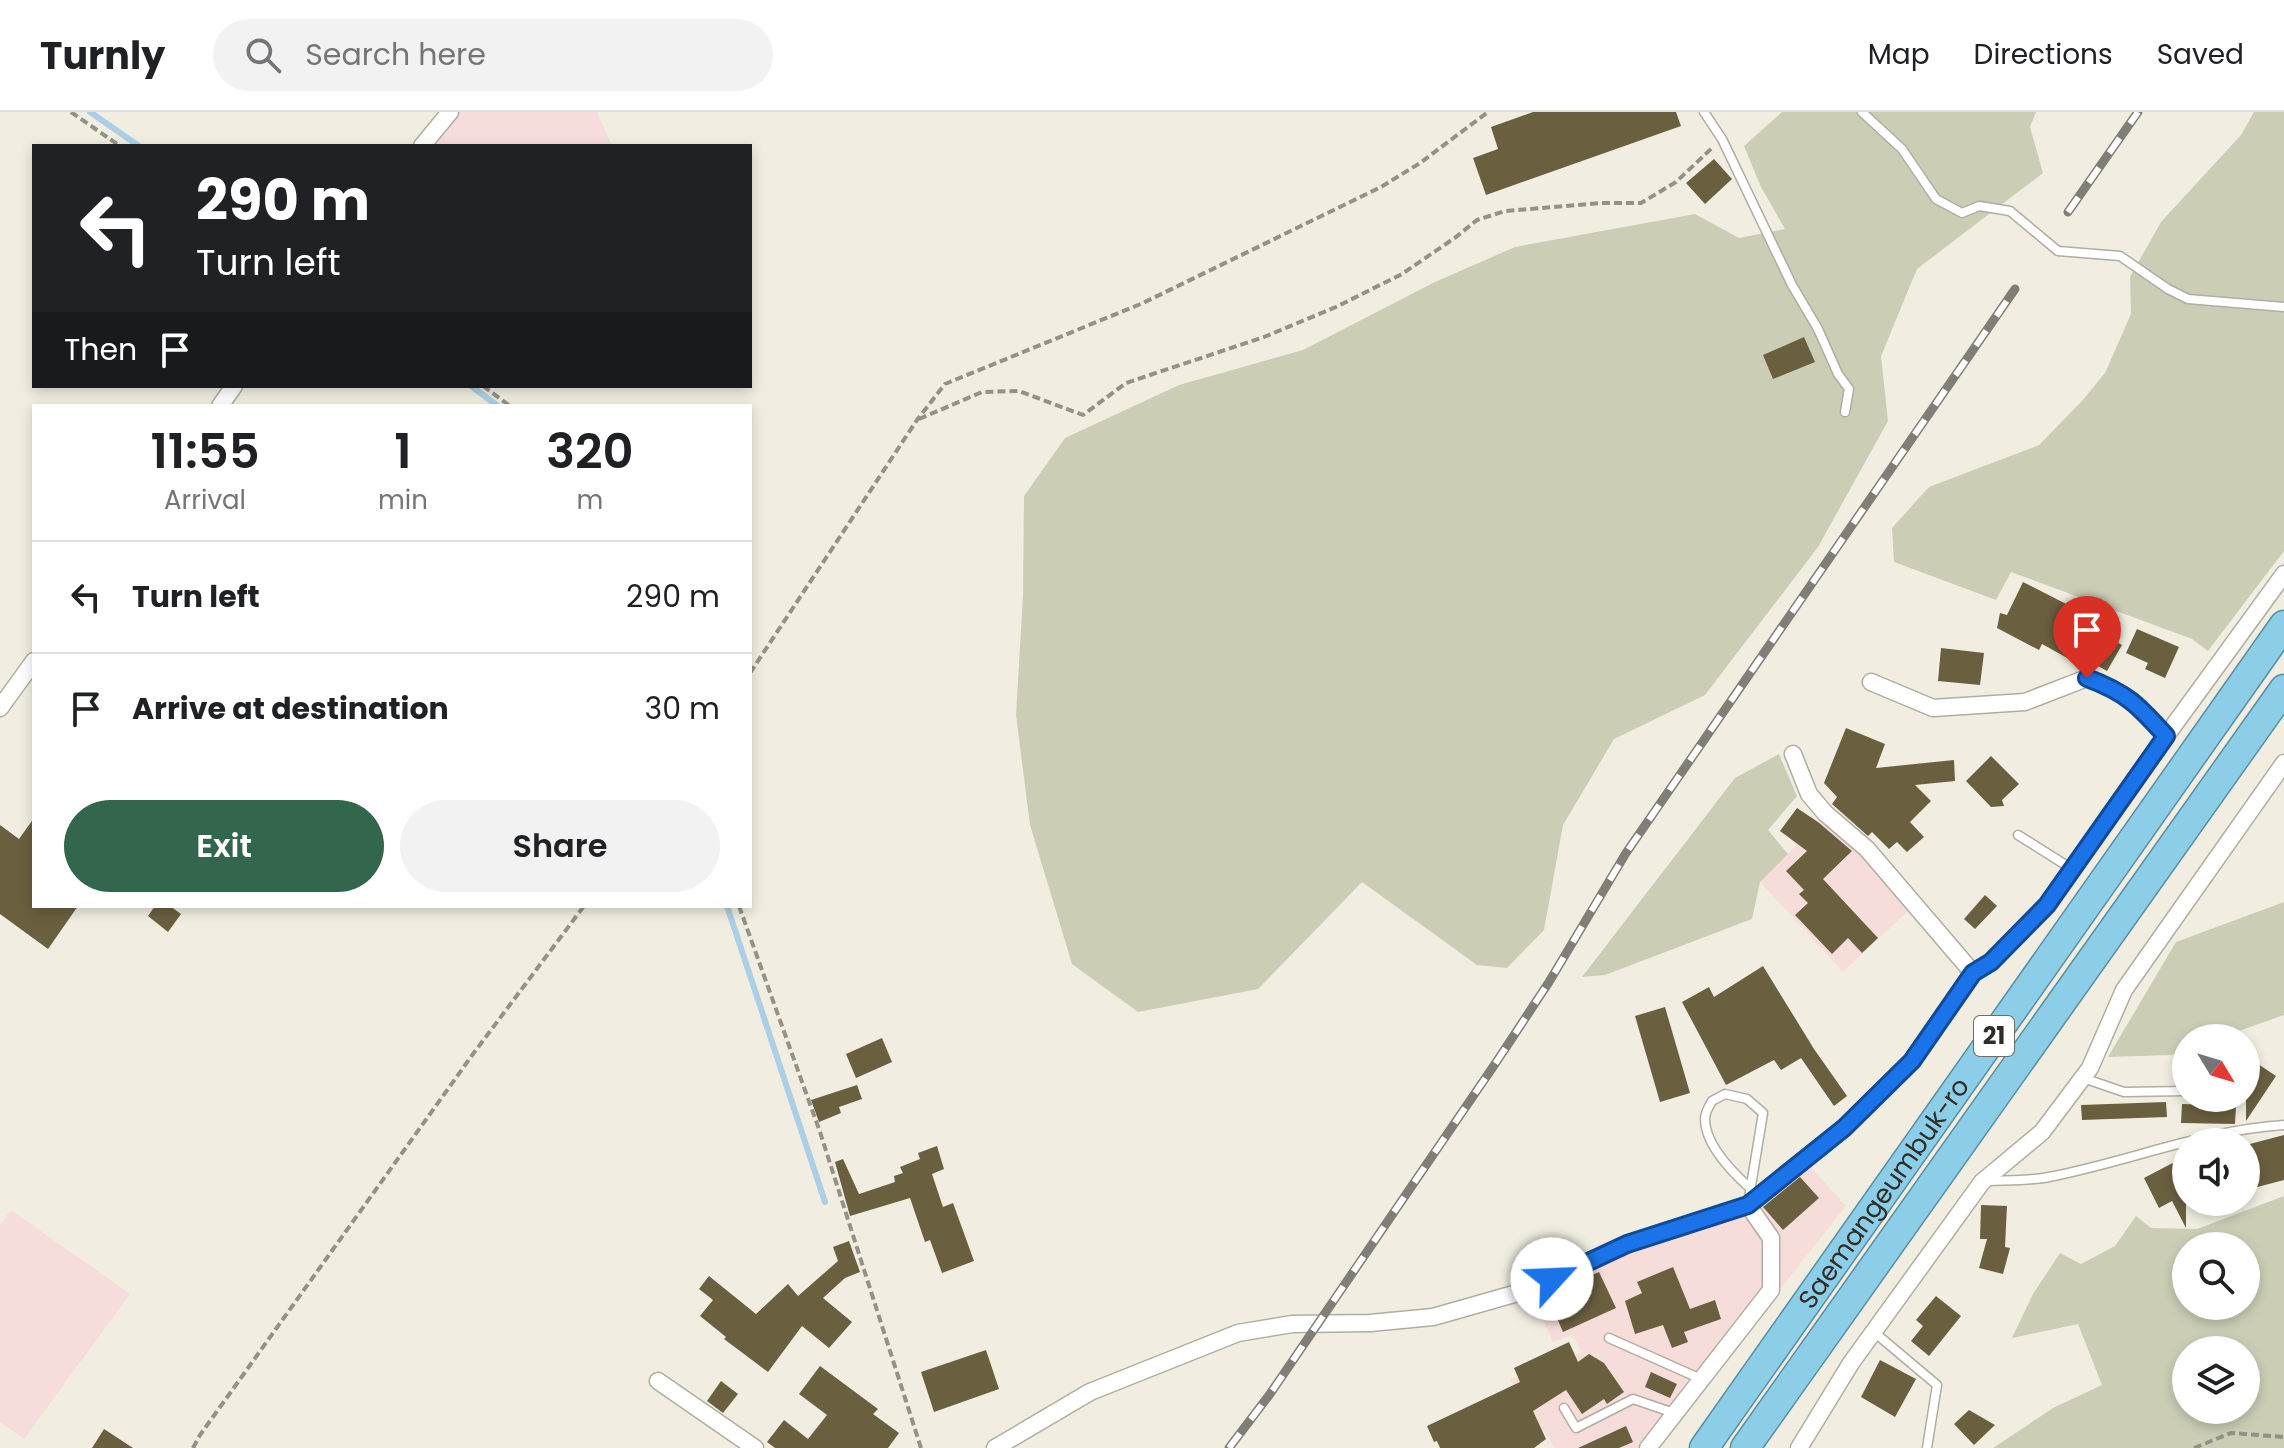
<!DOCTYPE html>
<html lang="en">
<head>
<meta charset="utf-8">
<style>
	:root { --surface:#fff; --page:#f2f2f2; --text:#202124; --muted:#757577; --line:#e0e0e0; --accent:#32674d }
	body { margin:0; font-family:Poppins,sans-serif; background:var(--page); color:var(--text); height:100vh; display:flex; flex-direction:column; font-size:30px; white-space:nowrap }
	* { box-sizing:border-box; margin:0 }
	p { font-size:26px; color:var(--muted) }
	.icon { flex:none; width:44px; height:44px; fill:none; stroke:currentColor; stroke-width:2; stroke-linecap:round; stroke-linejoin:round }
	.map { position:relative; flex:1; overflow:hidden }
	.drawer { position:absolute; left:32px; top:292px; width:720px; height:504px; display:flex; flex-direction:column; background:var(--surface); border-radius:0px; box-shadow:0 4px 12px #0003 }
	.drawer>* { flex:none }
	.banner { position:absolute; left:32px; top:32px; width:720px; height:244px; border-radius:0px; box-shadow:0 4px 12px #0003; background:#202124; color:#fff; overflow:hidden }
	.needle { width:52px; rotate:128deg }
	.fabs { position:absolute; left:2172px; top:912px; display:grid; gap:16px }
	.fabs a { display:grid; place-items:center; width:88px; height:88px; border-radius:50%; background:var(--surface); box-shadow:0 4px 12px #0003; font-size:40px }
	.pin { position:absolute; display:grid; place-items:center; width:68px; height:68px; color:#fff; margin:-82px -34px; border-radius:50% 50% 50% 0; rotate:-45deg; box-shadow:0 0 8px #0007 }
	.pin .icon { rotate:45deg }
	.me { position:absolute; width:88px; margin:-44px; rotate:65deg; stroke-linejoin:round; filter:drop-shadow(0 0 6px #0008) }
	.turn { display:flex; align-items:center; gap:28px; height:168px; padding:0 32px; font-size:36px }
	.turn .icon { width:104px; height:104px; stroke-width:2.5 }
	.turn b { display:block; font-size:56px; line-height:68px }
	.then { display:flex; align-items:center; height:76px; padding:0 32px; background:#0003; gap:16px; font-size:30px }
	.eta { display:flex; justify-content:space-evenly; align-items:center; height:136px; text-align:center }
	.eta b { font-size:48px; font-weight:600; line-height:56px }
	.primary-button { display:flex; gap:16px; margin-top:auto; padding:16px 32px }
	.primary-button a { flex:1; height:92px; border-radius:48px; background:var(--accent); color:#fff; font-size:32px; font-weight:600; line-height:92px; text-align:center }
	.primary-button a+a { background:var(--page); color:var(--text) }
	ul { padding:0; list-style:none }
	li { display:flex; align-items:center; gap:24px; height:112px; padding:0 32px; border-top:2px solid var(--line) }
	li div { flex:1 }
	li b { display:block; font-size:30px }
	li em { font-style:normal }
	header { display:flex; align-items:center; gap:48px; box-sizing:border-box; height:112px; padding:0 40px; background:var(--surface); border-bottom:2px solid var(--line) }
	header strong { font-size:38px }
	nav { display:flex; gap:44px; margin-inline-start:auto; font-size:28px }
	.search { width:560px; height:72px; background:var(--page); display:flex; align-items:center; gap:20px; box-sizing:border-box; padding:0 28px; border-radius:44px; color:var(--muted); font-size:30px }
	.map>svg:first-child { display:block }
</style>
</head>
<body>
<header>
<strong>Turnly</strong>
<div class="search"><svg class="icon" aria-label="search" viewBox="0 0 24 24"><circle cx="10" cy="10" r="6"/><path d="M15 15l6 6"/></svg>Search here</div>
<nav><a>Map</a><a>Directions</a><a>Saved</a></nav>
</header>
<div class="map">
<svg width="2284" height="1336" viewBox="0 0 2284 1336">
	<rect width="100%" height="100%" fill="#f1eee1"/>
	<g fill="#f7ddd9">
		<polygon points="1820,709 1829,712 1862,743 1908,799 1843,860 1760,770"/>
		<polygon points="1809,1053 1846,1094 1782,1175 1754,1190 1639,1336 1555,1336 1510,1268 1582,1240 1572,1223 1553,1230 1533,1185 1632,1141 1742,1103"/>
	</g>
	<g fill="#f7dcdc">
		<polygon points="459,0 597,0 612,34 435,34"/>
		<polygon points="11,1098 130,1182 24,1327 0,1310 0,1113"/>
	</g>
	<g fill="#cbceb5" fill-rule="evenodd">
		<polygon points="1782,0 2036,0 2030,15 2043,61 1917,157 1881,244 1888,309 1818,435 1705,583 1614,627 1563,713 1544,818 1507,856 1477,853 1362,770 1258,877 1138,900 1072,852 1030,713 1016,603 1023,484 1024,384 1065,326 1179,273 1303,238 1435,170 1515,135 1695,102 1739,126 1785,117 1761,75 1744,34"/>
		<polygon points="2254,0 2284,0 2284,439 2208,539 2192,527 2011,460 1996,488 1894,450 1892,416 1929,375 2039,333 2082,289 2105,261 2131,202 2130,165 2161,110 2241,23"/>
		<polygon points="1779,642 1797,684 1768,718 1788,742 1760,770 1752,807 1605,863 1582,865 1735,666"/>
		<polygon points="2284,790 2284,903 2219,926 2186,926 2186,938 2171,943 2108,945 2176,830"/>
		<path d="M2284,1084V1336H1993L2053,1296L2102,1273L2078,1212L2012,1226L2033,1182L2060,1141L2081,1152L2115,1134L2136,1104L2151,1116L2197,1117ZM2246,1134V1194H2186V1134ZM2246,1238V1298H2186V1238Z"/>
	</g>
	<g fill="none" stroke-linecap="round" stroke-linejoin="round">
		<g stroke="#accfe6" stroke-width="6">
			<polyline points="90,0 139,34"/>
			<polyline points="471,274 498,294"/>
			<polyline points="727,794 825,1090"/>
		</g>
	</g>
	<g fill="#6a6040">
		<polygon points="1533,0 1676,0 1681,14 1486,83 1473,46 1498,37 1491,15"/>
		<polygon points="1714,47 1732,67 1705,92 1686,71"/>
		<polygon points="1804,225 1815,250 1773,267 1763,243"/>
		<polygon points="2023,470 2076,497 2080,488 2108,504 2099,520 2122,533 2107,559 2084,546 2080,553 2042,532 2039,538 1997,516 2000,501 2007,503"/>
		<polygon points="2137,517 2179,535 2165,566 2145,557 2148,551 2126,541"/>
		<polygon points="1941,536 1984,541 1980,573 1938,569"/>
		<polygon points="1846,616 1885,632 1876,656 1954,648 1955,669 1915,673 1931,689 1910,710 1924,725 1907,740 1897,730 1889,737 1872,720 1868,724 1832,692 1837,685 1824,671"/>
		<polygon points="1991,644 2019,672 2002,688 2004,694 1991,695 1966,669"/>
		<polygon points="1797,696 1818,710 1852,739 1823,767 1878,826 1862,841 1848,826 1832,842 1795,803 1808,791 1799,782 1804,778 1786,759 1807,739 1780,719"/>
		<polygon points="34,706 34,794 78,794 48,837 0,802 0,713 19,727"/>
		<polygon points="1985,783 1997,794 1975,817 1964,807"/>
		<polygon points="155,794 170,794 181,802 168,820 148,804"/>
		<polygon points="1763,854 1814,937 1847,984 1834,994 1801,946 1781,958 1774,948 1726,973 1682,890 1709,875 1714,885"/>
		<polygon points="1665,895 1690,981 1660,990 1635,904"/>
		<polygon points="882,926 892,950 856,966 846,942"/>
		<polygon points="2246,944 2276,964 2246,1009"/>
		<polygon points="857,973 862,987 839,995 841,1001 819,1010 811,988"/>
		<polygon points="2166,990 2167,1005 2082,1008 2081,993"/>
		<polygon points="2182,992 2236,994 2235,1012 2181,1011"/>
		<polygon points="2284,1023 2284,1068 2246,1078 2246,1033"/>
		<polygon points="937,1034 944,1057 932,1062 943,1095 953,1091 974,1149 942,1161 930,1128 925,1130 910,1086 850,1104 835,1050 843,1047 859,1082 895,1070 894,1064 903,1061 900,1055 920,1047 918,1041"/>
		<polygon points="2186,1044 2186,1116 2172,1089 2159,1096 2144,1066"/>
		<polygon points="1800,1065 1819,1086 1783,1118 1763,1095"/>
		<polygon points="1981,1093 2007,1094 2005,1135 2010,1136 2003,1162 1979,1156 1987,1127 1980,1127"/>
		<polygon points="849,1129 860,1160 845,1166 823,1186 852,1210 829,1236 802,1214 768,1260 724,1227 726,1225 700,1204 713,1188 699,1177 709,1164 756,1202 788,1172 798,1184 838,1149 833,1135"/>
		<polygon points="1673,1155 1690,1197 1715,1188 1721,1207 1684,1220 1688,1230 1672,1236 1663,1213 1635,1222 1625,1189 1642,1181 1637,1170"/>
		<polygon points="1599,1160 1616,1196 1563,1220 1547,1183"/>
		<polygon points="1936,1184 1961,1204 1929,1244 1911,1229 1923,1214 1916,1208"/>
		<polygon points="1569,1230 1578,1250 1589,1242 1604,1251 1624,1280 1607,1292 1604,1287 1582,1302 1566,1278 1533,1299 1546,1327 1534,1336 1440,1336 1437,1329 1434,1330 1427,1314 1520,1270 1514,1256"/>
		<polygon points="986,1238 999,1277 934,1300 921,1260"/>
		<polygon points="1880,1248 1916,1267 1895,1305 1861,1285"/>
		<polygon points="820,1254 878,1297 873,1302 899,1321 888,1336 775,1336 767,1330 784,1308 808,1327 827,1303 799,1282"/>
		<polygon points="1651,1260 1677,1272 1670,1286 1645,1275"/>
		<polygon points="721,1269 738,1282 723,1301 707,1289"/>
		<polygon points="1969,1298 1995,1313 1974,1333 1954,1312"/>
		<polygon points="1626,1314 1633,1330 1619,1336 1578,1336"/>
		<polygon points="104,1317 133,1336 92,1336"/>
	</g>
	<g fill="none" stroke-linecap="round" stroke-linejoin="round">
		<defs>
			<g id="service">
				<polyline points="1704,0 1722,27 1792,173 1818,217 1838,262 1849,277 1845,300"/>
				<polyline points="1862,0 1902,37 1936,87 1962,101 1979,94 2010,99 2058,139 2120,144 2168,177 2188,187 2284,195"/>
				<polyline points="2018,723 2072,757"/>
				<polyline points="2083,966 2124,980 2186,979"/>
				<path d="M1987,1069C2007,1068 2029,1069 2049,1065C2128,1050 2203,1018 2284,1013"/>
				<path d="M1748,1092L1763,1001L1747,987L1725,982L1712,989C1709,994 1705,1002 1705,1007C1705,1033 1733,1061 1751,1077"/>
				<polyline points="1874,1220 1937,1273 1927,1336"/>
				<polyline points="1609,1226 1701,1267"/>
				<polyline points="1564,1296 1576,1316 1633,1287 1674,1301"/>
			</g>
			<g id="minor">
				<polyline points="422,34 450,0"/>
				<polyline points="220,294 234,274"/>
				<path d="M1871,570L1933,596L2025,590L2087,566C2126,580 2138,593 2166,624"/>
				<polyline points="0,596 34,549"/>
				<polyline points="1793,642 1809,682 1825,701 1867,737 1973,861"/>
				<polyline points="658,1269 755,1336"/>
				<polyline points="995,1336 1090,1280 1238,1221 1292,1212 1370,1211 1433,1205 1528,1178 1627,1132 1748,1093 1844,1016 1912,949 1973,861 1991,850 2047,793 2166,624 2284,462"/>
				<polyline points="1648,1336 1771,1178 1771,1126 1748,1093"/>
				<polyline points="1799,1336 1851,1251 1982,1070 2042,1020 2090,956 2124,878 2284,651"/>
			</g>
			<g id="trunk">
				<path id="s1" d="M1704,1336L2284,513"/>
				<polyline points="1745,1336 2284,577"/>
			</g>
		</defs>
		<use href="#service" stroke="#b0ada1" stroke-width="11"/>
		<use href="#minor" stroke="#b0ada1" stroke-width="19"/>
		<use href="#trunk" stroke="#588ea2" stroke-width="31"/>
		<g stroke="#949288" stroke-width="4" stroke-dasharray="8 4" stroke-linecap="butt">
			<polyline points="71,0 120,34"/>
			<polyline points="483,274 510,294"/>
			<polyline points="919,307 982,280 1019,279 1083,303 1126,271 1264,225 1336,195 1402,162 1456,125 1477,108 1505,99 1601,91 1641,91 1676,70 1713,35"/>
			<polyline points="750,561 917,308 945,272 1143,191 1381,75 1420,51 1488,0"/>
			<polyline points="739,794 820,1020 921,1336"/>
			<polyline points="193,1336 200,1323 473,942 584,794"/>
			<polyline points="2194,1336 2231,1321 2284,1325"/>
		</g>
		<use href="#service" stroke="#fff" stroke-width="8"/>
		<use href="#minor" stroke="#fff" stroke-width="16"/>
		<use href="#trunk" stroke="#8ccee8" stroke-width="28"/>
		<defs>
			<g id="rail">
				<polyline points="2068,100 2138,0"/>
				<polyline points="1229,1336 1270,1282 1497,949 1549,870 1626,741 2015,177"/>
			</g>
		</defs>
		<use href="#rail" stroke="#807e76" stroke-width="9"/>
		<use href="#rail" stroke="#fff" stroke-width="6" stroke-dasharray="18" stroke-linecap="butt"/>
	</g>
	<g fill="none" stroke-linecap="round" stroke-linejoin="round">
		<defs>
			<path id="route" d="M1552,1167L1627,1132L1748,1093L1844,1016L1912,949L1973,861L1991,850L2047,793L2166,624C2138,593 2127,581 2087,566"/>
		</defs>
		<use href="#route" stroke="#114b97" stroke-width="20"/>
		<use href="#route" stroke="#1a73e8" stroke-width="14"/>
	</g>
	<g text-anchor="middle" stroke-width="8" stroke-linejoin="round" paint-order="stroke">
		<rect fill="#fff" stroke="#6d6c68" stroke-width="2" x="1974" y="904" width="40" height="40" rx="6"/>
		<g font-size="24" font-weight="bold" fill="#2e2d28">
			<text x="1994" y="932">21</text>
		</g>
		<g font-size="26" fill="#2e2d28" stroke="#fff">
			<text dy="9" stroke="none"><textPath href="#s1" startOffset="312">Saemangeumbuk-ro</textPath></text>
		</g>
	</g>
</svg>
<div class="fabs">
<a><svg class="needle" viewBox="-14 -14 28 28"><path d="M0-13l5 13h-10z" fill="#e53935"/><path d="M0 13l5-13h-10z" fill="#757577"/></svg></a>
<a><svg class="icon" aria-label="sound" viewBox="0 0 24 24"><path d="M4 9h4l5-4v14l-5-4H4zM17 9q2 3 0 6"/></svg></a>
<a><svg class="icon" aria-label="search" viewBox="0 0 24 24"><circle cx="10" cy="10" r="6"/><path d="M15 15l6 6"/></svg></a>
<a><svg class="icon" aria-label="layers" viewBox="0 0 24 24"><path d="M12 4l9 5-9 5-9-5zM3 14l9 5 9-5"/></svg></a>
</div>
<div class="pin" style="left:2087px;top:566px;background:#d93025"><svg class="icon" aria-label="arrive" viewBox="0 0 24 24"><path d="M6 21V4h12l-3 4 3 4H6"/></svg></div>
<svg class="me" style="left:1552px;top:1167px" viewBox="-20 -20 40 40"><circle r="19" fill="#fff"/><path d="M0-13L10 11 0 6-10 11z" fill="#1a73e8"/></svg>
<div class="banner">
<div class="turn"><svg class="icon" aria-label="left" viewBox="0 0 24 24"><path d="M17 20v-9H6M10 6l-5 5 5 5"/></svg><div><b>290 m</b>Turn left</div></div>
<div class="then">Then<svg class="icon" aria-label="arrive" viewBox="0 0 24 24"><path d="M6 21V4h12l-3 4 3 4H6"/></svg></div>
</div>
<section class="drawer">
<div class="eta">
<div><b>11:55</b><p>Arrival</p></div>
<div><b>1</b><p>min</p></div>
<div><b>320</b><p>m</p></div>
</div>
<ul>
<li><svg class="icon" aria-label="left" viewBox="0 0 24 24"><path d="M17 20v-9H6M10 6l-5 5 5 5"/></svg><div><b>Turn left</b></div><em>290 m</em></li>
<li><svg class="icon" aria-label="arrive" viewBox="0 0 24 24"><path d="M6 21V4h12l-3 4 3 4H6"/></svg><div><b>Arrive at destination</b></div><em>30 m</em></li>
</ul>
<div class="primary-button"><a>Exit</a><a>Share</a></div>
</section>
</div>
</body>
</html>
